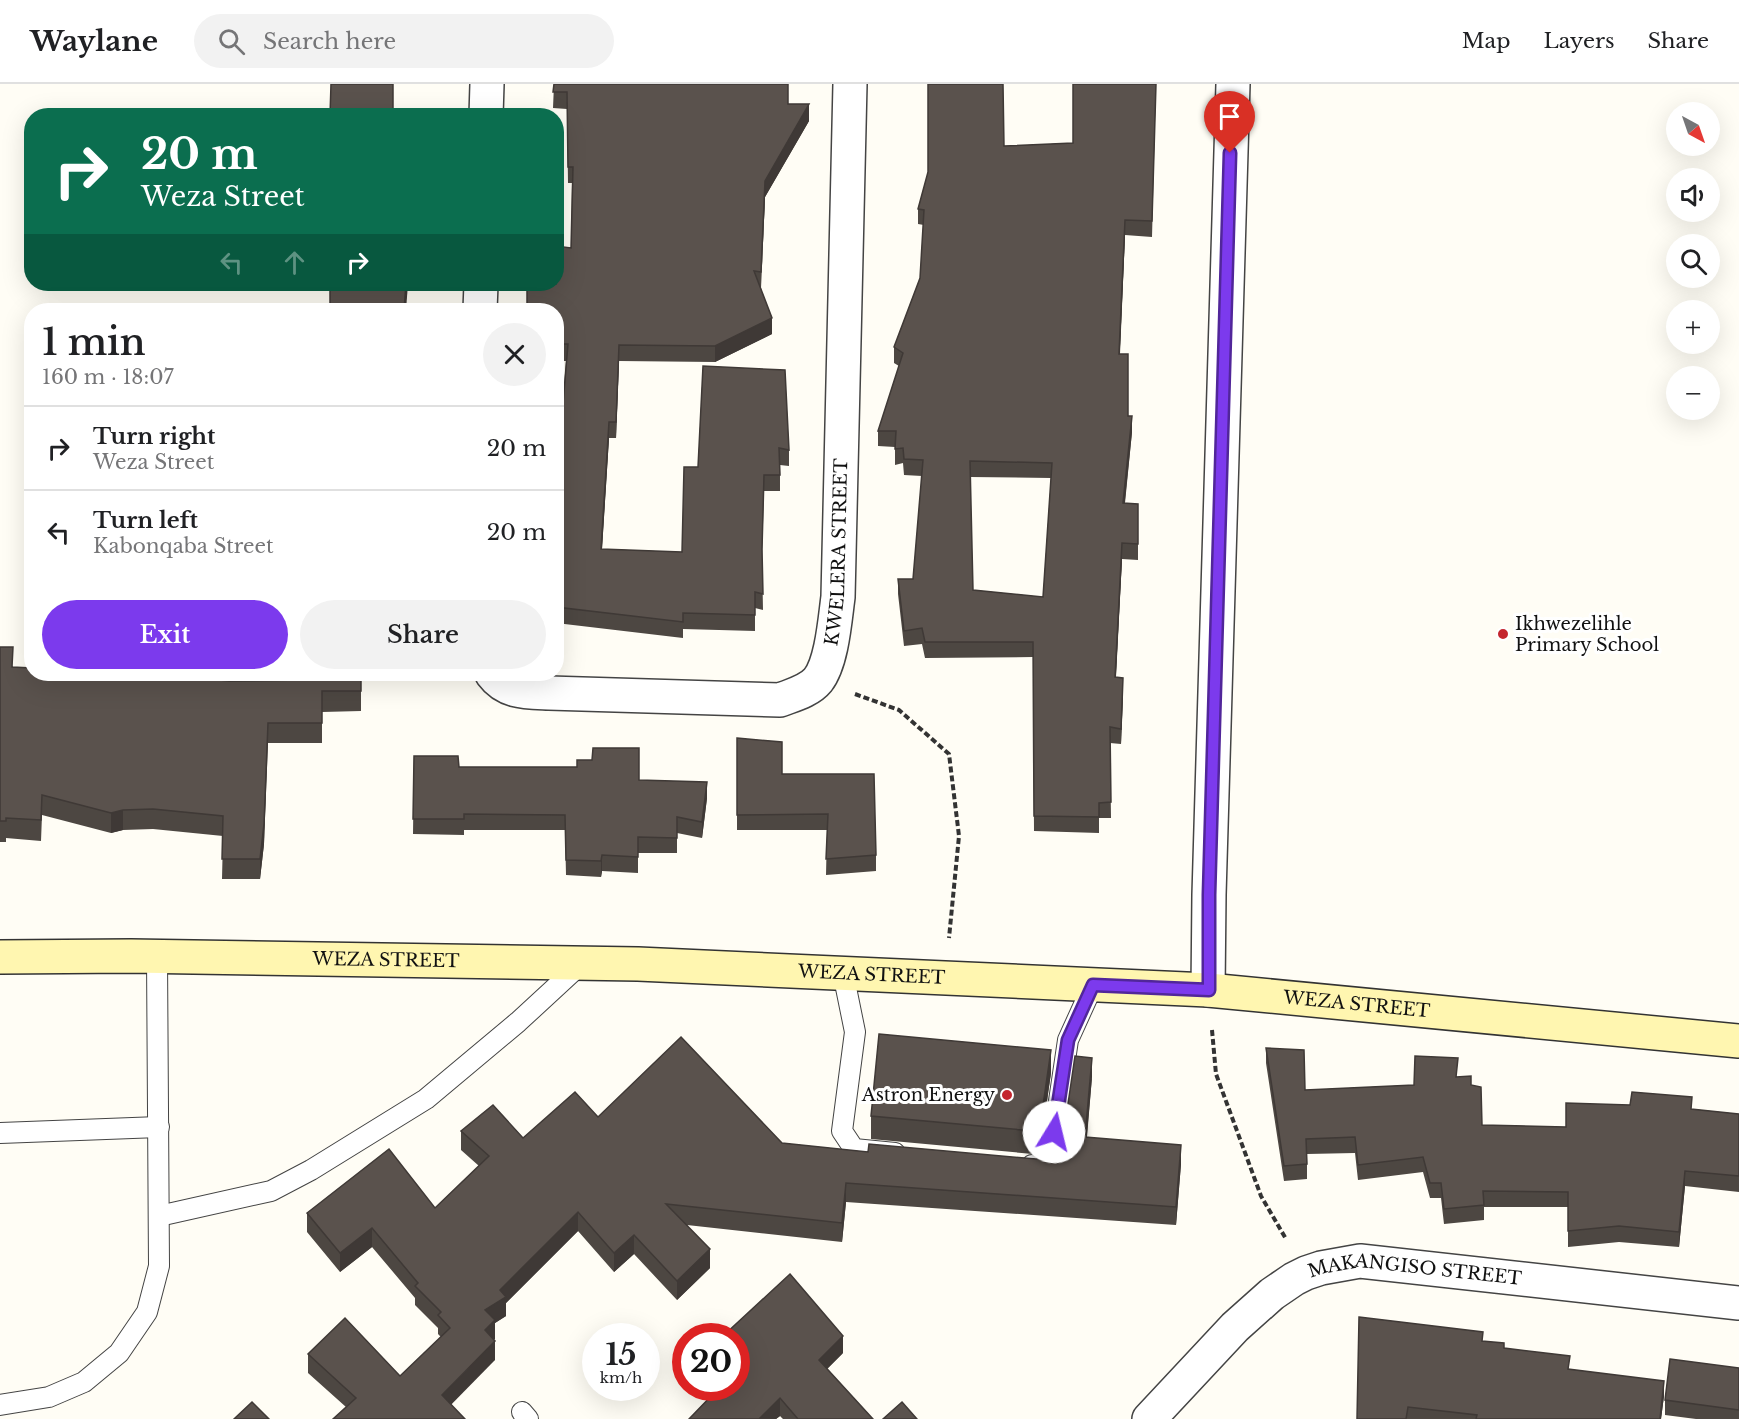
<!DOCTYPE html>
<html lang="en">
<head>
<meta charset="utf-8">
<style>
	:root { --surface:#fff; --page:#f2f2f2; --text:#202124; --muted:#757577; --line:#e0e0e0; --accent:#7c3aed }
	body { margin:0; font-family:"Libre Baskerville",serif; background:var(--page); color:var(--text); height:100vh; display:flex; flex-direction:column; font-size:22px; white-space:nowrap }
	* { box-sizing:border-box; margin:0 }
	p { font-size:20px; color:var(--muted) }
	.icon { flex:none; width:33px; height:33px; fill:none; stroke:currentColor; stroke-width:2; stroke-linecap:round; stroke-linejoin:round }
	.map { position:relative; flex:1; overflow:hidden }
	.side { position:absolute; left:24px; top:219px; width:540px; height:378px; display:flex; flex-direction:column; background:var(--surface); border-radius:24px; box-shadow:0 6px 24px #0002 }
	.side>* { flex:none }
	.guide { position:absolute; left:24px; top:24px; width:540px; height:183px; border-radius:24px; box-shadow:0 6px 24px #0002; background:#0b6e4f; color:#fff; overflow:hidden }
	.needle { width:39px; rotate:140deg }
	.buttons { position:absolute; left:1666px; top:18px; display:grid; gap:12px }
	.buttons a { display:grid; place-items:center; width:54px; height:54px; border-radius:50%; background:var(--surface); box-shadow:0 6px 24px #0002; font-size:30px }
	.speed { position:absolute; left:582px; top:1239px; display:flex; gap:12px; font-size:30px; font-weight:700; text-align:center }
	.speed>* { display:grid; place-content:center; width:78px; height:78px; border-radius:50%; background:var(--surface); box-shadow:0 6px 24px #0002; line-height:1 }
	.speed small { font-size:15px; font-weight:400 }
	.speed .limit { border:9px solid #d22; background:#fff; color:#111 }
	.pin { position:absolute; display:grid; place-items:center; width:51px; height:51px; color:#fff; margin:-62px -26px; border-radius:50% 50% 50% 0; rotate:-45deg; box-shadow:0 0 6px #0007 }
	.pin .icon { rotate:45deg }
	.me { position:absolute; width:66px; margin:-33px; rotate:9deg; stroke-linejoin:round; filter:drop-shadow(0 0 4px #0008) }
	.turn { display:flex; align-items:center; gap:21px; height:126px; padding:0 18px; font-size:27px }
	.turn .icon { width:78px; height:78px; stroke-width:2.5 }
	.turn b { display:block; font-size:42px; line-height:51px }
	.lanes { display:flex; align-items:center; height:57px; padding:0 18px; background:#0003; justify-content:center; gap:30px; direction:ltr }
	.lanes .off { opacity:.35 }
	.round { display:grid; place-items:center; flex:none; width:63px; height:63px; border-radius:32px; background:var(--page) }
	.summary { display:flex; align-items:center; justify-content:space-between; height:102px; padding:0 18px }
	h1 { font-size:36px; font-weight:600; line-height:45px }
	.action { display:flex; gap:12px; margin-top:auto; padding:12px 18px }
	.action a { flex:1; height:69px; border-radius:36px; background:var(--accent); color:#fff; font-size:24px; font-weight:600; line-height:69px; text-align:center }
	.action a+a { background:var(--page); color:var(--text) }
	ul { padding:0; list-style:none }
	li { display:flex; align-items:center; gap:18px; height:84px; padding:0 18px; border-top:2px solid var(--line) }
	li div { flex:1 }
	li b { display:block; font-size:22px }
	li em { font-style:normal }
	header { display:flex; align-items:center; gap:36px; box-sizing:border-box; height:84px; padding:0 30px; background:var(--surface); border-bottom:2px solid var(--line) }
	header strong { font-size:28px }
	nav { display:flex; gap:33px; margin-inline-start:auto; font-size:21px }
	.search { width:420px; height:54px; background:var(--page); display:flex; align-items:center; gap:15px; box-sizing:border-box; padding:0 21px; border-radius:33px; color:var(--muted); font-size:22px }
	.map>svg:first-child { display:block }
</style>
</head>
<body>
<header>
<strong>Waylane</strong>
<div class="search"><svg class="icon" aria-label="search" viewBox="0 0 24 24"><circle cx="10" cy="10" r="6"/><path d="M15 15l6 6"/></svg>Search here</div>
<nav><a>Map</a><a>Layers</a><a>Share</a></nav>
</header>
<div class="map">
<svg width="1739" height="1335" viewBox="0 0 1739 1335">
	<rect width="100%" height="100%" fill="#fffdf5"/>
	<g fill="none" stroke-linecap="round" stroke-linejoin="round">
		<defs>
			<g id="lane">
				<polyline points="843,889 855,948 842,1047 854,1065 895,1069"/>
				<polyline points="0,1049 159,1043"/>
				<polyline points="1032,1081 1037,1082 1051,1071 1068,956 1093,901"/>
				<polyline points="159,1132 271,1107 311,1086 426,1015 518,938 582,879"/>
				<polyline points="0,1321 49,1313 84,1298 119,1269 147,1228 159,1182 157,872"/>
				<polyline points="522,1328 528,1335"/>
			</g>
			<g id="street">
				<polyline points="486,32 487,0"/>
				<polyline points="480,226 481,200"/>
				<path id="s1" d="M492,590C506,609 526,608 549,609L780,616C793,611 809,607 818,596C832,578 835,535 838,513L850,0"/>
				<polyline points="1208,906 1209,811 1233,0"/>
				<path id="s2" d="M1149,1335L1235,1243L1272,1210L1294,1195L1306,1189L1321,1184L1360,1177L1739,1219"/>
			</g>
			<g id="secondary">
				<path id="s3" d="M0,873L131,872L638,880L1208,906L1739,957"/>
			</g>
		</defs>
		<use href="#lane" stroke="#444" stroke-width="22"/>
		<use href="#street" stroke="#444" stroke-width="36"/>
		<use href="#secondary" stroke="#333" stroke-width="36"/>
		<g stroke="#333" stroke-width="4" stroke-dasharray="6 3" stroke-linecap="butt">
			<polyline points="855,610 899,626 949,670 959,752 949,854"/>
			<polyline points="1212,946 1216,990 1261,1112 1286,1155"/>
		</g>
		<use href="#lane" stroke="#fff" stroke-width="20"/>
		<use href="#street" stroke="#fff" stroke-width="33"/>
		<use href="#secondary" stroke="#fff6b0" stroke-width="33"/>
	</g>
	<g fill="#4d4742" fill-rule="evenodd">
		<polygon points="554,0 788,20 809,37 765,113 761,204 772,250 715,278 619,277 616,354 609,354 602,465 682,468 698,383 703,282 789,366 789,382 780,381 780,407 764,407 762,474 763,526 755,524 755,547 683,545 683,554 556,539 556,449 559,449 556,429 556,391 557,391 566,277 560,277 560,258 556,258 556,226 571,164 572,99 568,99 567,25 553,24"/>
		<path d="M1156,0L1152,153L1125,151L1120,270L1128,332L1132,348L1125,419L1138,460V476L1122,475L1116,593L1123,610L1121,660L1110,659L1111,734H1099V749L1034,747L1033,573L925,574L922,560L904,562L898,510V495H913L922,392L904,391L903,379L895,381V363L878,362V347L899,282L894,279V263L920,194L924,141L918,140V125L928,88L1004,62L1073,59ZM970,393L1051,394L1043,513L973,506Z"/>
		<polygon points="0,563 13,583 45,591 230,597 306,596 305,590 416,590 416,591 361,592 361,627 322,628 322,659 268,659 264,760 260,795 222,795 223,752 153,745 123,746 111,749 42,731 41,757 6,754 6,758 0,758"/>
		<polygon points="737,654 782,690 876,771 876,787 826,791 827,746 737,746"/>
		<polygon points="414,672 459,683 707,714 702,754 677,749 677,769 638,769 638,789 602,787 601,793 566,791 565,746 464,746 464,751 413,750"/>
		<polygon points="1266,964 1305,1006 1414,1001 1458,993 1471,1001 1482,1041 1566,1043 1692,1025 1739,1030 1739,1108 1685,1102 1679,1163 1619,1158 1568,1163 1568,1123 1484,1123 1484,1136 1444,1140 1441,1114 1430,1114 1423,1088 1358,1096 1355,1069 1307,1070 1307,1095 1284,1097 1266,979"/>
		<polygon points="1051,989 1040,1065 1033,1070 871,1055 871,1032"/>
		<polygon points="1092,993 1087,1053 1181,1080 1176,1141 846,1118 842,1158 687,1141 710,1184 677,1216 634,1170 614,1188 578,1147 506,1219 506,1232 495,1239 494,1256 495,1276 346,1323 308,1289 308,1270 400,1292 441,1253 438,1250 438,1244 415,1221 415,1214 372,1163 340,1188 307,1148 307,1129 435,1124 479,1082 461,1066 461,1047 523,1054 598,1033 782,1059 868,1068 1036,1075 1044,1073 1058,1062"/>
		<polygon points="1483,1257 1570,1285 1664,1312 1661,1335 1357,1335"/>
		<polygon points="843,1269 827,1285 873,1335 783,1335 780,1332 776,1335 689,1335 708,1315 696,1304 736,1304"/>
		<polygon points="1739,1284 1739,1335 1696,1335 1665,1331 1665,1316"/>
	</g>
	<g fill="#3f3936">
		<polygon points="809,20 809,37 765,113 761,204 765,97"/>
		<polygon points="1125,136 1125,151 1119,285 1119,270"/>
		<polygon points="406,200 408,200 406,226 404,226"/>
		<polygon points="772,234 772,250 715,278 715,262"/>
		<polygon points="619,261 619,277 616,354 616,338"/>
		<polygon points="1132,332 1132,348 1123,435 1123,419"/>
		<polygon points="609,338 609,354 601,481 601,465"/>
		<polygon points="1122,459 1122,475 1115,609 1115,593"/>
		<polygon points="1123,594 1123,610 1121,660 1121,645"/>
		<polygon points="268,639 264,760 260,795 260,775"/>
		<polygon points="707,698 707,714 702,754 702,738"/>
		<polygon points="123,726 123,746 111,749 111,729"/>
		<polygon points="602,771 602,787 601,793 601,777"/>
		<polygon points="1051,966 1051,989 1040,1065 1033,1070 1033,1047"/>
		<polygon points="1092,974 1092,993 1085,1072 1085,1053"/>
		<polygon points="1181,1061 1181,1080 1176,1141 1176,1123"/>
		<polygon points="1685,1087 1685,1102 1679,1163 1679,1148"/>
		<polygon points="846,1099 846,1118 842,1158 842,1139"/>
		<polygon points="578,1128 578,1147 506,1219 506,1232 495,1239 495,1255 485,1265 485,1226 500,1206"/>
		<polygon points="372,1144 372,1163 340,1188 340,1169"/>
		<polygon points="634,1151 634,1170 614,1188 614,1169"/>
		<polygon points="710,1165 710,1184 677,1216 677,1197"/>
		<polygon points="843,1252 843,1269 819,1293 819,1276"/>
		<polygon points="495,1257 495,1276 442,1330 442,1311"/>
		<polygon points="1664,1297 1664,1312 1661,1335 1660,1335"/>
		<polygon points="780,1314 780,1332 776,1335 759,1335"/>
	</g>
	<g fill="#5a524d" stroke="#3f3936" stroke-width="1.5" fill-rule="evenodd">
		<polygon points="331,0 393,0 393,26 403,26 403,32 330,32"/>
		<polygon points="554,0 788,0 788,20 809,20 765,97 761,188 754,187 772,234 715,262 619,261 616,338 609,338 601,465 682,468 684,383 698,383 703,282 785,286 789,366 779,364 780,391 764,391 762,465 763,510 755,508 755,531 683,529 683,538 556,523 556,449 560,449 556,413 556,391 557,391 568,260 560,260 560,242 556,242 556,226 527,226 527,200 556,200 556,162 571,164 573,83 568,83 567,8 553,8"/>
		<path d="M928,0H1003L1004,62L1073,59V0H1156L1152,137L1125,136L1119,270H1128V332H1132L1123,419L1138,420V460L1122,459L1115,593L1123,594L1121,645L1110,643L1111,718L1099,719V733L1034,732L1033,558H925L922,544L904,547L898,495H913L923,376L904,375L903,364L895,365L896,347H878L903,269L894,263L920,194L924,126L918,125L928,88ZM970,377L1052,379L1043,513L973,506Z"/>
		<polygon points="330,200 406,200 404,226 330,226"/>
		<polygon points="0,563 13,563 12,583 32,584 32,590 160,595 160,591 230,597 306,596 306,590 361,590 361,607 322,607 322,639 268,639 264,740 260,775 222,775 223,732 153,725 123,726 111,729 42,711 41,736 6,734 6,737 0,737"/>
		<polygon points="737,654 782,658 782,690 874,690 876,771 826,775 828,730 737,731"/>
		<polygon points="593,664 639,664 639,696 707,698 702,738 677,733 677,754 638,753 638,773 602,771 601,777 566,776 565,731 464,730 464,735 413,735 414,672 458,672 459,683 577,683 577,676 592,676"/>
		<polygon points="879,950 1051,966 1040,1042 1033,1047 871,1032"/>
		<polygon points="681,953 782,1059 868,1068 869,1060 1036,1075 1044,1073 1058,1062 1063,1054 1075,972 1092,974 1085,1053 1181,1061 1176,1123 846,1099 842,1139 666,1120 710,1165 677,1197 634,1151 614,1169 578,1128 500,1206 506,1213 485,1226 495,1236 485,1246 495,1257 442,1311 465,1335 333,1335 356,1314 308,1270 345,1234 400,1292 450,1244 438,1231 441,1228 415,1202 418,1199 372,1144 340,1169 307,1129 389,1065 435,1124 489,1072 461,1047 493,1021 523,1054 575,1008 598,1033"/>
		<polygon points="1266,964 1304,966 1305,1006 1414,1001 1415,972 1458,974 1456,993 1471,992 1471,1001 1481,1003 1482,1041 1566,1043 1566,1019 1630,1021 1632,1008 1692,1013 1691,1025 1739,1030 1739,1092 1685,1087 1679,1148 1619,1142 1568,1147 1568,1108 1483,1107 1484,1121 1444,1125 1441,1099 1430,1099 1423,1073 1358,1081 1355,1053 1306,1055 1307,1080 1284,1082"/>
		<polygon points="790,1190 843,1252 819,1276 873,1335 798,1335 780,1314 759,1335 689,1335 717,1306 714,1304 736,1304 736,1252 723,1252"/>
		<polygon points="1359,1233 1483,1248 1482,1257 1504,1259 1504,1264 1570,1272 1568,1285 1664,1297 1660,1335 1476,1335 1477,1331 1408,1323 1406,1335 1357,1335"/>
		<polygon points="1670,1275 1739,1284 1739,1326 1665,1316"/>
		<polygon points="252,1318 269,1335 234,1335"/>
		<polygon points="902,1318 917,1335 883,1335"/>
	</g>
	<g fill="none" stroke-linecap="round" stroke-linejoin="round">
		<defs>
			<polyline id="route" points="1054,1048 1068,956 1093,901 1209,906 1209,811 1230,69"/>
		</defs>
		<use href="#route" stroke="#51269a" stroke-width="15"/>
		<use href="#route" stroke="#7c3aed" stroke-width="10"/>
	</g>
	<g fill="#c4262e" stroke="#fff" stroke-width="2">
		<circle cx="1503" cy="550" r="6"/>
		<circle cx="1007" cy="1011" r="6"/>
	</g>
	<g text-anchor="middle" stroke-width="6" stroke-linejoin="round" paint-order="stroke">
		<g font-size="18" fill="#111" stroke="#fff">
			<text dy="6" stroke="none"><textPath href="#s1" startOffset="468">KWELERA STREET</textPath></text>
			<text dy="6" stroke="none"><textPath href="#s3" startOffset="386">WEZA STREET</textPath></text>
			<text dy="6" stroke="none"><textPath href="#s3" startOffset="872">WEZA STREET</textPath></text>
			<text dy="6" stroke="none"><textPath href="#s3" startOffset="1358">WEZA STREET</textPath></text>
			<text dy="6" stroke="none"><textPath href="#s2" startOffset="326">MAKANGISO STREET</textPath></text>
		</g>
		<g font-size="18" fill="#111" stroke="#fff" text-anchor="start">
			<text x="1515" y="546">Ikhwezelihle<tspan x="1515" dy="21">Primary School</tspan></text>
			<text x="995" y="1017" text-anchor="end">Astron Energy</text>
		</g>
	</g>
</svg>
<div class="buttons">
<a><svg class="needle" viewBox="-14 -14 28 28"><path d="M0-13l5 13h-10z" fill="#e53935"/><path d="M0 13l5-13h-10z" fill="#757577"/></svg></a>
<a><svg class="icon" aria-label="sound" viewBox="0 0 24 24"><path d="M4 9h4l5-4v14l-5-4H4zM17 9q2 3 0 6"/></svg></a>
<a><svg class="icon" aria-label="search" viewBox="0 0 24 24"><circle cx="10" cy="10" r="6"/><path d="M15 15l6 6"/></svg></a>
<a>+</a>
<a>−</a>
</div>
<div class="speed"><div>15<small>km/h</small></div><div class="limit">20</div></div>
<div class="pin" style="left:1230px;top:69px;background:#d93025"><svg class="icon" aria-label="arrive" viewBox="0 0 24 24"><path d="M6 21V4h12l-3 4 3 4H6"/></svg></div>
<svg class="me" style="left:1054px;top:1048px" viewBox="-20 -20 40 40"><circle r="19" fill="#fff"/><path d="M0-13L10 11 0 6-10 11z" fill="#7c3aed"/></svg>
<div class="guide">
<div class="turn"><svg class="icon" aria-label="right" viewBox="0 0 24 24"><path d="M7 20v-9h11M14 6l5 5-5 5"/></svg><div><b>20 m</b>Weza Street</div></div>
<div class="lanes"><svg class="icon off" aria-label="left" viewBox="0 0 24 24"><path d="M17 20v-9H6M10 6l-5 5 5 5"/></svg><svg class="icon off" aria-label="ahead" viewBox="0 0 24 24"><path d="M12 20V5M6 11l6-6 6 6"/></svg><svg class="icon" aria-label="right" viewBox="0 0 24 24"><path d="M7 20v-9h11M14 6l5 5-5 5"/></svg></div>
</div>
<section class="side">
<div class="summary"><div><h1>1 min</h1><p>160 m · 18:07</p></div><a class="round"><svg class="icon" aria-label="close" viewBox="0 0 24 24"><path d="M6 6l12 12M18 6L6 18"/></svg></a></div>
<ul>
<li><svg class="icon" aria-label="right" viewBox="0 0 24 24"><path d="M7 20v-9h11M14 6l5 5-5 5"/></svg><div><b>Turn right</b><p>Weza Street</p></div><em>20 m</em></li>
<li><svg class="icon" aria-label="left" viewBox="0 0 24 24"><path d="M17 20v-9H6M10 6l-5 5 5 5"/></svg><div><b>Turn left</b><p>Kabonqaba Street</p></div><em>20 m</em></li>
</ul>
<div class="action"><a>Exit</a><a>Share</a></div>
</section>
</div>
</body>
</html>
